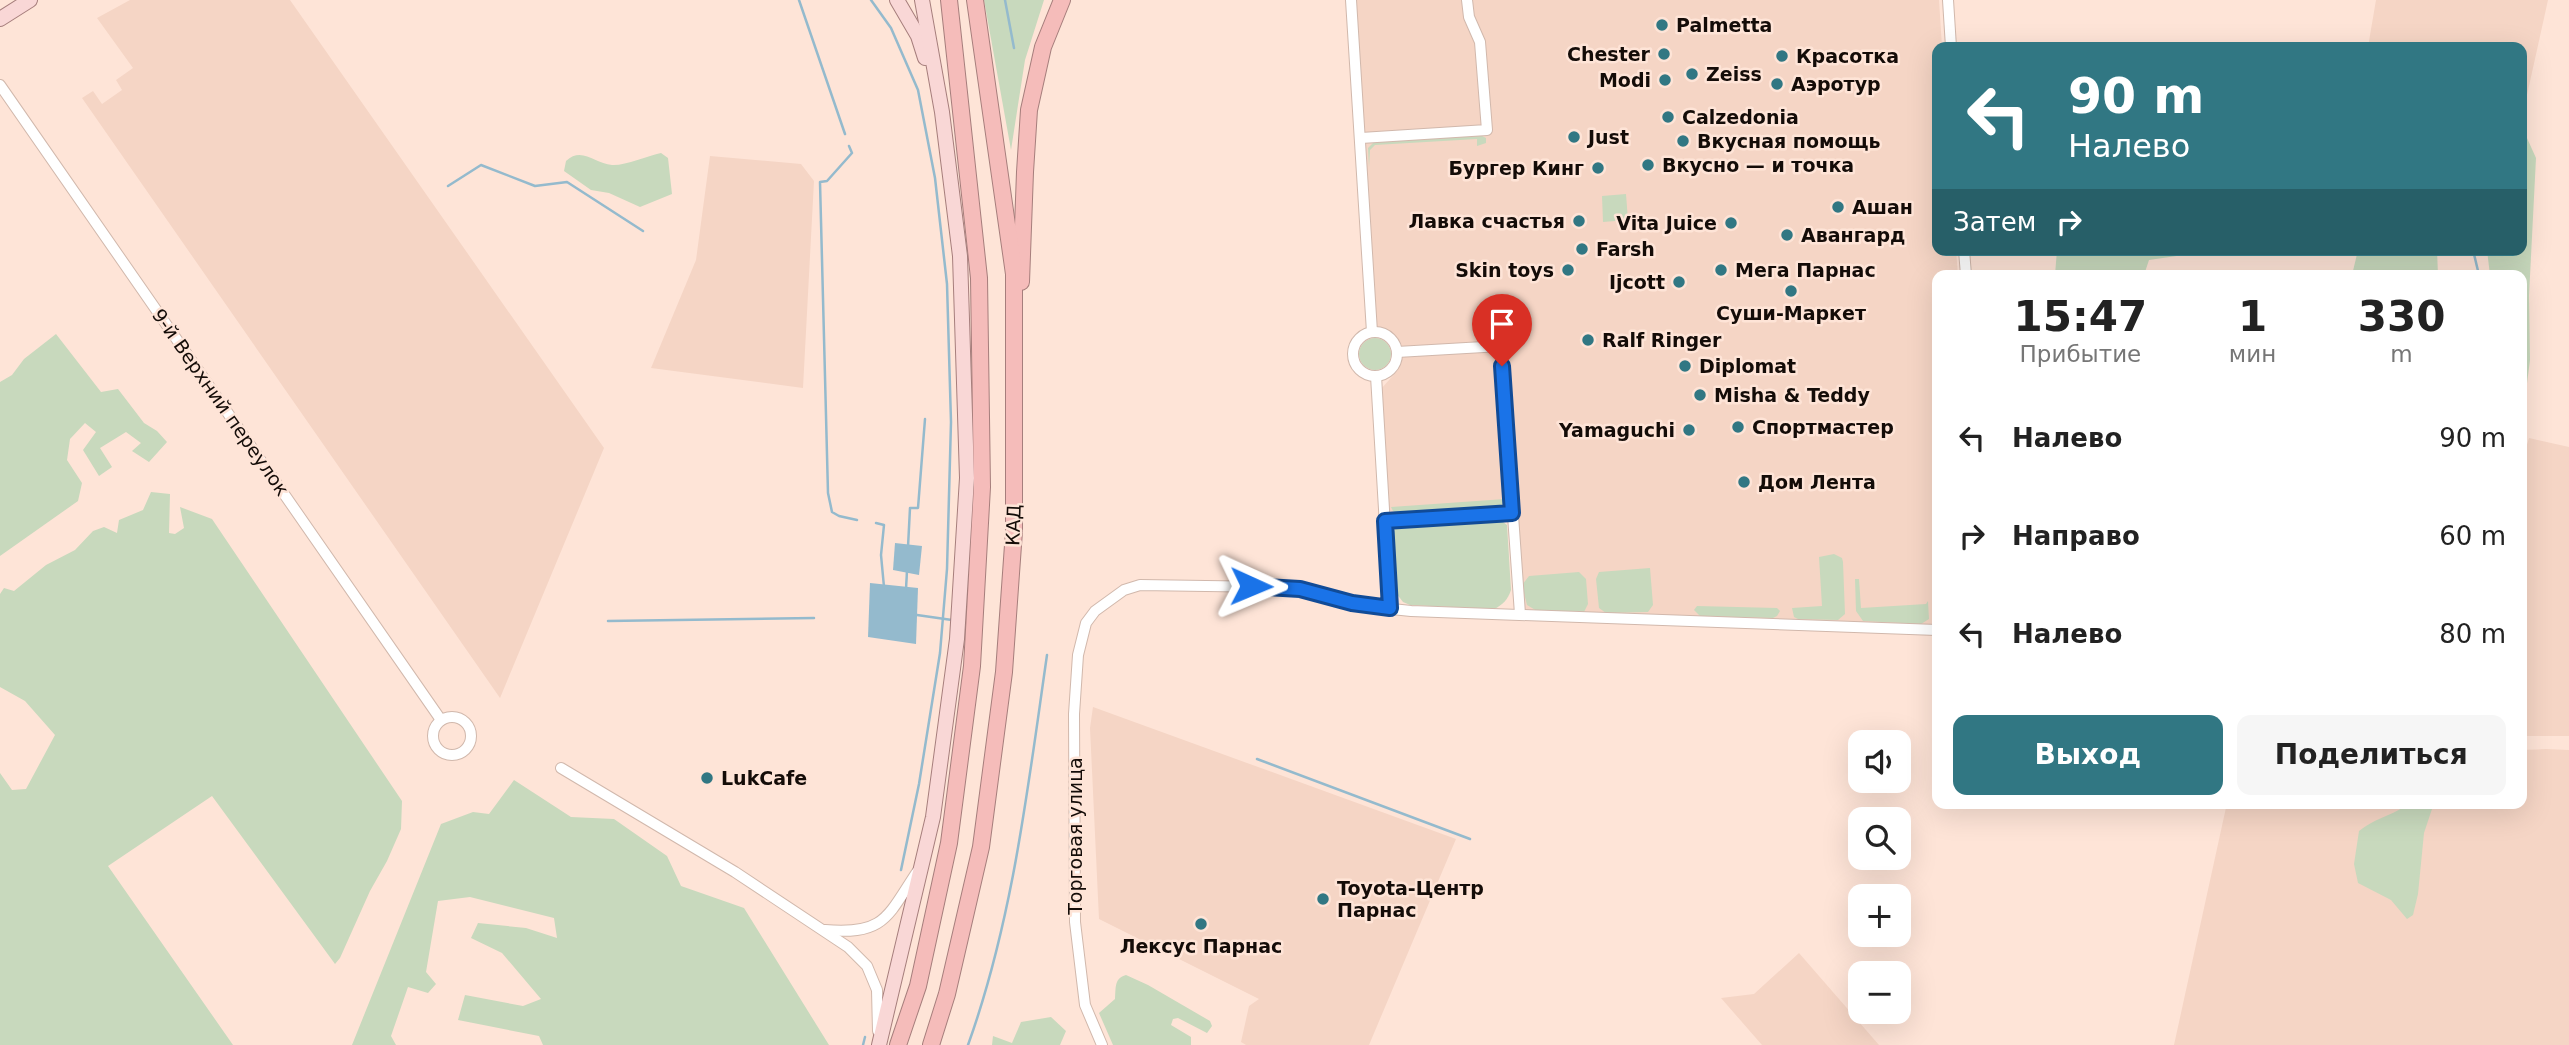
<!DOCTYPE html>
<html lang="ru">
<head>
<meta charset="utf-8">
<style>
	:root { --surface:#fff; --page:#f6f6f6; --text:#222; --muted:#767676; --accent:#317783 }
	body { margin:0; font-family:"DejaVu Sans",sans-serif; background:var(--page); color:var(--text); height:100vh; display:flex; flex-direction:column; font-size:26px; white-space:nowrap }
	* { box-sizing:border-box; margin:0 }
	p { font-size:23px; color:var(--muted) }
	.icon { flex:none; width:38px; height:38px; fill:none; stroke:currentColor; stroke-width:2; stroke-linecap:round; stroke-linejoin:round }
	.map { position:relative; flex:1; overflow:hidden }
	.sheet { position:absolute; left:1932px; top:270px; width:595px; height:539px; display:flex; flex-direction:column; background:var(--surface); border-radius:14px; box-shadow:0 7px 28px #0002 }
	.sheet>* { flex:none }
	.banner { position:absolute; left:1932px; top:42px; width:595px; height:214px; border-radius:14px; box-shadow:0 7px 28px #0002; background:#317783; color:#fff; overflow:hidden }
	.controls { position:absolute; left:1848px; top:730px; display:grid; gap:14px }
	.controls a { display:grid; place-items:center; width:63px; height:63px; border-radius:14px; background:var(--surface); box-shadow:0 7px 28px #0002; font-size:35px }
	.pin { position:absolute; display:grid; place-items:center; width:60px; height:60px; color:#fff; margin:-72px -30px; border-radius:50% 50% 50% 0; rotate:-45deg; box-shadow:0 0 7px #0007 }
	.pin .icon { rotate:45deg }
	.me { position:absolute; width:77px; margin:-38px; rotate:91deg; stroke-linejoin:round; filter:drop-shadow(0 0 5px #0008) }
	.turn { display:flex; align-items:center; gap:24px; height:147px; padding:0 21px; font-size:32px }
	.turn .icon { width:91px; height:91px; stroke-width:2.5 }
	.turn b { display:block; font-size:49px; line-height:60px }
	.then { display:flex; align-items:center; height:66px; padding:0 21px; background:#0003; gap:14px; font-size:26px }
	.eta { display:flex; justify-content:space-evenly; align-items:center; height:119px; text-align:center }
	.eta b { font-size:42px; font-weight:700; line-height:49px }
	.action { display:flex; gap:14px; margin-top:auto; padding:14px 21px }
	.action a { flex:1; height:80px; border-radius:14px; background:var(--accent); color:#fff; font-size:28px; font-weight:700; line-height:80px; text-align:center }
	.action a+a { background:var(--page); color:var(--text) }
	ul { padding:0; list-style:none }
	li { display:flex; align-items:center; gap:21px; height:98px; padding:0 21px }
	li div { flex:1 }
	li b { display:block; font-size:26px }
	li em { font-style:normal }
	.map>svg:first-child { display:block }
</style>
</head>
<body>
<div class="map">
<svg width="2569" height="1045" viewBox="0 0 2569 1045">
	<rect width="100%" height="100%" fill="#fee4d7"/>
	<g fill="#f5d5c5">
		<polygon points="130,0 290,0 604,448 500,698 82,98 93,91 102,104 122,90 116,80 133,68 97,18"/>
		<polygon points="1356,0 1939,0 1942,47 1937,47 1937,250 1956,250 1958,275 1937,275 1937,625 1515,611 1508,510 1398,517 1389,510 1381,389 1398,370 1401,360 1396,338 1376,326"/>
		<polygon points="2376,0 2548,0 2525,104 2522,104 2522,47 2368,47"/>
		<polygon points="710,156 801,164 814,181 803,388 651,368 696,260"/>
		<polygon points="2529,438 2569,447 2569,736 2522,736 2522,461"/>
		<polygon points="1093,707 1456,839 1369,1045 1246,1045 1241,1042 1249,1006 1259,999 1099,919 1090,728"/>
		<polygon points="2546,749 2569,750 2569,1045 2174,1045 2227,803 2522,803 2522,750"/>
		<polygon points="1799,953 1879,1045 1762,1045 1721,998 1754,994"/>
	</g>
	<g fill="#c8d9bd">
		<polygon points="984,0 1044,0 1025,60 1011,150"/>
		<polygon points="2522,127 2536,158 2529,296 2530,360 2522,422 2522,275 2490,275 2487,250 2522,250"/>
		<polygon points="1482,136 1486,138 1486,143 1477,146 1477,139 1375,145 1370,150 1369,167 1368,148 1374,142"/>
		<path d="M661,153L668,158L672,194L640,207L609,193L591,190L564,171L566,161C582,146 595,164 612,165C624,166 648,156 661,153Z"/>
		<polygon points="1626,194 1628,220 1603,222 1602,196"/>
		<polygon points="2057,250 2218,250 2149,260 2144,275 2055,275"/>
		<polygon points="2358,250 2437,250 2438,275 2352,275"/>
		<polygon points="56,334 101,392 118,389 144,423 157,431 167,442 149,462 132,451 141,443 126,432 100,448 112,467 99,476 83,450 96,432 85,423 70,439 67,460 82,483 78,501 0,556 0,382 12,375 24,359"/>
		<circle cx="1375" cy="354" r="16"/>
		<polygon points="151,492 170,494 169,533 175,534 184,528 180,507 212,519 402,801 401,829 387,861 370,891 340,958 335,964 212,796 108,866 233,1045 0,1045 0,773 12,790 26,789 55,735 25,701 0,687 0,594 4,588 14,591 46,565 75,550 93,531 104,527 117,533 119,520 143,510"/>
		<polygon points="1505,499 1500,508 1399,514 1393,511 1391,507"/>
		<path d="M1499,519L1507,525L1511,590C1508,599 1503,605 1494,609L1410,605L1403,602L1396,593L1393,534L1396,527Z"/>
		<polygon points="1834,554 1842,558 1843,562 1845,614 1838,620 1798,619 1794,617 1792,608 1822,606 1819,557"/>
		<polygon points="1650,568 1653,605 1648,612 1606,613 1599,608 1596,579 1599,572"/>
		<polygon points="1579,572 1586,579 1588,604 1584,612 1537,611 1527,605 1522,585 1529,576"/>
		<polygon points="1855,579 1859,579 1861,608 1926,604 1928,601 1929,619 1921,624 1863,621 1856,611"/>
		<polygon points="1697,606 1777,608 1780,611 1777,616 1773,618 1700,616 1694,610"/>
		<polygon points="514,780 571,817 614,819 667,856 681,886 744,908 829,1045 543,1045 539,1036 458,1020 465,995 523,1006 541,999 502,953 471,938 478,923 526,928 557,938 554,918 470,897 438,901 426,972 436,984 428,993 408,987 391,1036 396,1045 352,1045 441,824 473,812 489,814"/>
		<path d="M2405,803H2434L2424,833L2418,894L2413,915L2407,919L2391,900L2358,883L2354,864L2359,831C2375,818 2389,817 2405,806Z"/>
		<path d="M1126,975L1148,985L1210,1021L1212,1026L1207,1033L1178,1018L1173,1019L1171,1025L1191,1037V1045H1113L1099,1013L1115,999C1116,988 1114,978 1126,975Z"/>
		<polygon points="1051,1017 1066,1031 1060,1045 992,1045 993,1036 1012,1043 1021,1022"/>
	</g>
	<g fill="#94bacd">
		<polygon points="895,543 922,546 919,575 893,570"/>
		<polygon points="870,583 918,588 916,644 868,637"/>
	</g>
	<g fill="none" stroke-linecap="round" stroke-linejoin="round">
		<g stroke="#94bacd" stroke-width="2.5">
			<polyline points="799,0 845,134"/>
			<polyline points="871,0 891,28 918,90 935,178 947,284 951,422 947,569 940,653 919,784 901,870"/>
			<polyline points="1005,0 1014,48"/>
			<polyline points="849,146 852,153 827,181 820,182 828,493 832,512 839,516 857,520"/>
			<polyline points="448,186 481,165 535,186 567,182 643,231"/>
			<polyline points="2473,250 2479,275"/>
			<polyline points="876,523 884,525 881,555 884,587"/>
			<polyline points="908,547 910,508 918,508 925,419"/>
			<polyline points="906,589 907,571"/>
			<polyline points="917,615 952,620"/>
			<polyline points="608,621 814,618"/>
			<polyline points="1257,759 1470,839"/>
			<polyline points="863,1045 865,1037"/>
			<path d="M968,1045C1013,920 1028,786 1047,655"/>
		</g>
		<defs>
			<g id="minor">
				<polyline points="1351,0 1372,332"/>
				<polyline points="1948,0 1951,47"/>
				<polyline points="0,85 441,720"/>
				<polyline points="1361,138 1487,130 1480,42 1469,17 1467,0"/>
				<polyline points="1964,250 1966,275"/>
				<circle cx="1375" cy="354" r="22"/>
				<polyline points="1397,352 1501,346 1520,614"/>
				<polyline points="1376,376 1390,609"/>
				<polyline points="1385,521 1512,513"/>
				<circle cx="452" cy="736" r="19"/>
				<polyline points="561,768 735,872 848,947 867,966 877,990 878,1031"/>
				<path d="M825,930C885,935 887,917 917,872"/>
				<polyline points="1102,1045 1085,1005 1075,922 1074,714 1078,655 1086,623 1095,611 1124,590 1140,585 1279,587 1300,589 1373,607 1411,611 1937,630"/>
			</g>
			<g id="major">
				<polyline points="897,0 918,36 925,58"/>
				<polyline points="0,19 30,0"/>
				<polyline points="879,1045 933,817 957,639 967,478 960,256 942,112 922,0"/>
			</g>
			<g id="highway">
				<polyline points="1021,282 1025,172 1029,110 1043,47 1062,0"/>
				<polyline points="898,1045 918,986 949,843 972,666 982,487 979,278 949,0"/>
				<polyline points="931,1045 947,994 981,847 1004,672 1014,531 1014,274 975,0"/>
			</g>
		</defs>
		<use href="#minor" stroke="#d1b8ac" stroke-width="12"/>
		<use href="#major" stroke="#a67e7c" stroke-width="16"/>
		<use href="#highway" stroke="#a67e7c" stroke-width="18"/>
		<use href="#minor" stroke="#fff" stroke-width="10"/>
		<use href="#major" stroke="#f9d7d6" stroke-width="14"/>
		<use href="#highway" stroke="#f5bcba" stroke-width="16"/>
	</g>
	<g fill="none" stroke-linecap="round" stroke-linejoin="round">
		<defs>
			<polyline id="route" points="1251,586 1300,589 1352,603 1390,608 1385,521 1512,513 1502,366"/>
		</defs>
		<use href="#route" stroke="#114b97" stroke-width="18"/>
		<use href="#route" stroke="#1a73e8" stroke-width="12"/>
	</g>
	<g fill="#317783" stroke="#fee4d7" stroke-width="2.5">
		<circle cx="1662" cy="25" r="7"/>
		<circle cx="1664" cy="54" r="7"/>
		<circle cx="1782" cy="56" r="7"/>
		<circle cx="1692" cy="74" r="7"/>
		<circle cx="1665" cy="80" r="7"/>
		<circle cx="1777" cy="84" r="7"/>
		<circle cx="1668" cy="117" r="7"/>
		<circle cx="1574" cy="137" r="7"/>
		<circle cx="1683" cy="141" r="7"/>
		<circle cx="1648" cy="165" r="7"/>
		<circle cx="1598" cy="168" r="7"/>
		<circle cx="1838" cy="207" r="7"/>
		<circle cx="1579" cy="221" r="7"/>
		<circle cx="1731" cy="223" r="7"/>
		<circle cx="1787" cy="235" r="7"/>
		<circle cx="1582" cy="249" r="7"/>
		<circle cx="1568" cy="270" r="7"/>
		<circle cx="1721" cy="270" r="7"/>
		<circle cx="1679" cy="282" r="7"/>
		<circle cx="1791" cy="291" r="7"/>
		<circle cx="1588" cy="340" r="7"/>
		<circle cx="1685" cy="366" r="7"/>
		<circle cx="1700" cy="395" r="7"/>
		<circle cx="1738" cy="427" r="7"/>
		<circle cx="1689" cy="430" r="7"/>
		<circle cx="1744" cy="482" r="7"/>
		<circle cx="707" cy="778" r="7"/>
		<circle cx="1323" cy="899" r="7"/>
		<circle cx="1201" cy="924" r="7"/>
	</g>
	<g text-anchor="middle" stroke-width="5" stroke-linejoin="round" paint-order="stroke">
		<g font-size="19" font-weight="bold" fill="#140c08" stroke="#fee4d7" text-anchor="start">
			<text x="1676" y="32">Palmetta</text>
			<text x="1650" y="61" text-anchor="end">Chester</text>
			<text x="1796" y="63">Красотка</text>
			<text x="1706" y="81">Zeiss</text>
			<text x="1651" y="87" text-anchor="end">Modi</text>
			<text x="1791" y="91">Аэротур</text>
			<text x="1682" y="124">Calzedonia</text>
			<text x="1588" y="144">Just</text>
			<text x="1697" y="148">Вкусная помощь</text>
			<text x="1662" y="172">Вкусно — и точка</text>
			<text x="1584" y="175" text-anchor="end">Бургер Кинг</text>
			<text x="1852" y="214">Ашан</text>
			<text x="1565" y="228" text-anchor="end">Лавка счастья</text>
			<text x="1717" y="230" text-anchor="end">Vita Juice</text>
			<text x="1801" y="242">Авангард</text>
			<text x="1596" y="256">Farsh</text>
			<text x="1554" y="277" text-anchor="end">Skin toys</text>
			<text x="1735" y="277">Мега Парнас</text>
			<text x="1665" y="289" text-anchor="end">Ijcott</text>
			<text x="1791" y="320" text-anchor="middle">Суши-Маркет</text>
			<text x="1602" y="347">Ralf Ringer</text>
			<text x="1699" y="373">Diplomat</text>
			<text x="1714" y="402">Misha &amp; Teddy</text>
			<text x="1752" y="434">Спортмастер</text>
			<text x="1675" y="437" text-anchor="end">Yamaguchi</text>
			<text x="1758" y="489">Дом Лента</text>
			<text x="721" y="785">LukCafe</text>
			<text x="1337" y="895">Toyota-Центр<tspan x="1337" dy="22">Парнас</tspan></text>
			<text x="1201" y="953" text-anchor="middle">Лексус Парнас</text>
		</g>
		<g font-size="19" fill="#140c08" stroke="#fee4d7">
			<text transform="translate(221 402) rotate(55)" y="7">9-й Верхний переулок</text>
			<text transform="translate(1013 525) rotate(-88)" y="7">КАД</text>
			<text transform="translate(1075 836) rotate(-90)" y="7">Торговая улица</text>
		</g>
	</g>
</svg>
<div class="controls">
<a><svg class="icon" aria-label="sound" viewBox="0 0 24 24"><path d="M4 9h4l5-4v14l-5-4H4zM17 9q2 3 0 6"/></svg></a>
<a><svg class="icon" aria-label="search" viewBox="0 0 24 24"><circle cx="10" cy="10" r="6"/><path d="M15 15l6 6"/></svg></a>
<a>+</a>
<a>−</a>
</div>
<div class="pin" style="left:1502px;top:366px;background:#d93025"><svg class="icon" aria-label="arrive" viewBox="0 0 24 24"><path d="M6 21V4h12l-3 4 3 4H6"/></svg></div>
<svg class="me" style="left:1251px;top:586px" viewBox="-20 -20 40 40"><path d="M0-17L14 15 0 8-14 15z" fill="#1a73e8" stroke="#fff" stroke-width="4"/></svg>
<div class="banner">
<div class="turn"><svg class="icon" aria-label="left" viewBox="0 0 24 24"><path d="M17 20v-9H6M10 6l-5 5 5 5"/></svg><div><b>90 m</b>Налево</div></div>
<div class="then">Затем<svg class="icon" aria-label="right" viewBox="0 0 24 24"><path d="M7 20v-9h11M14 6l5 5-5 5"/></svg></div>
</div>
<section class="sheet">
<div class="eta">
<div><b>15:47</b><p>Прибытие</p></div>
<div><b>1</b><p>мин</p></div>
<div><b>330</b><p>m</p></div>
</div>
<ul>
<li><svg class="icon" aria-label="left" viewBox="0 0 24 24"><path d="M17 20v-9H6M10 6l-5 5 5 5"/></svg><div><b>Налево</b></div><em>90 m</em></li>
<li><svg class="icon" aria-label="right" viewBox="0 0 24 24"><path d="M7 20v-9h11M14 6l5 5-5 5"/></svg><div><b>Направо</b></div><em>60 m</em></li>
<li><svg class="icon" aria-label="left" viewBox="0 0 24 24"><path d="M17 20v-9H6M10 6l-5 5 5 5"/></svg><div><b>Налево</b></div><em>80 m</em></li>
</ul>
<div class="action"><a>Выход</a><a>Поделиться</a></div>
</section>
</div>
</body>
</html>
